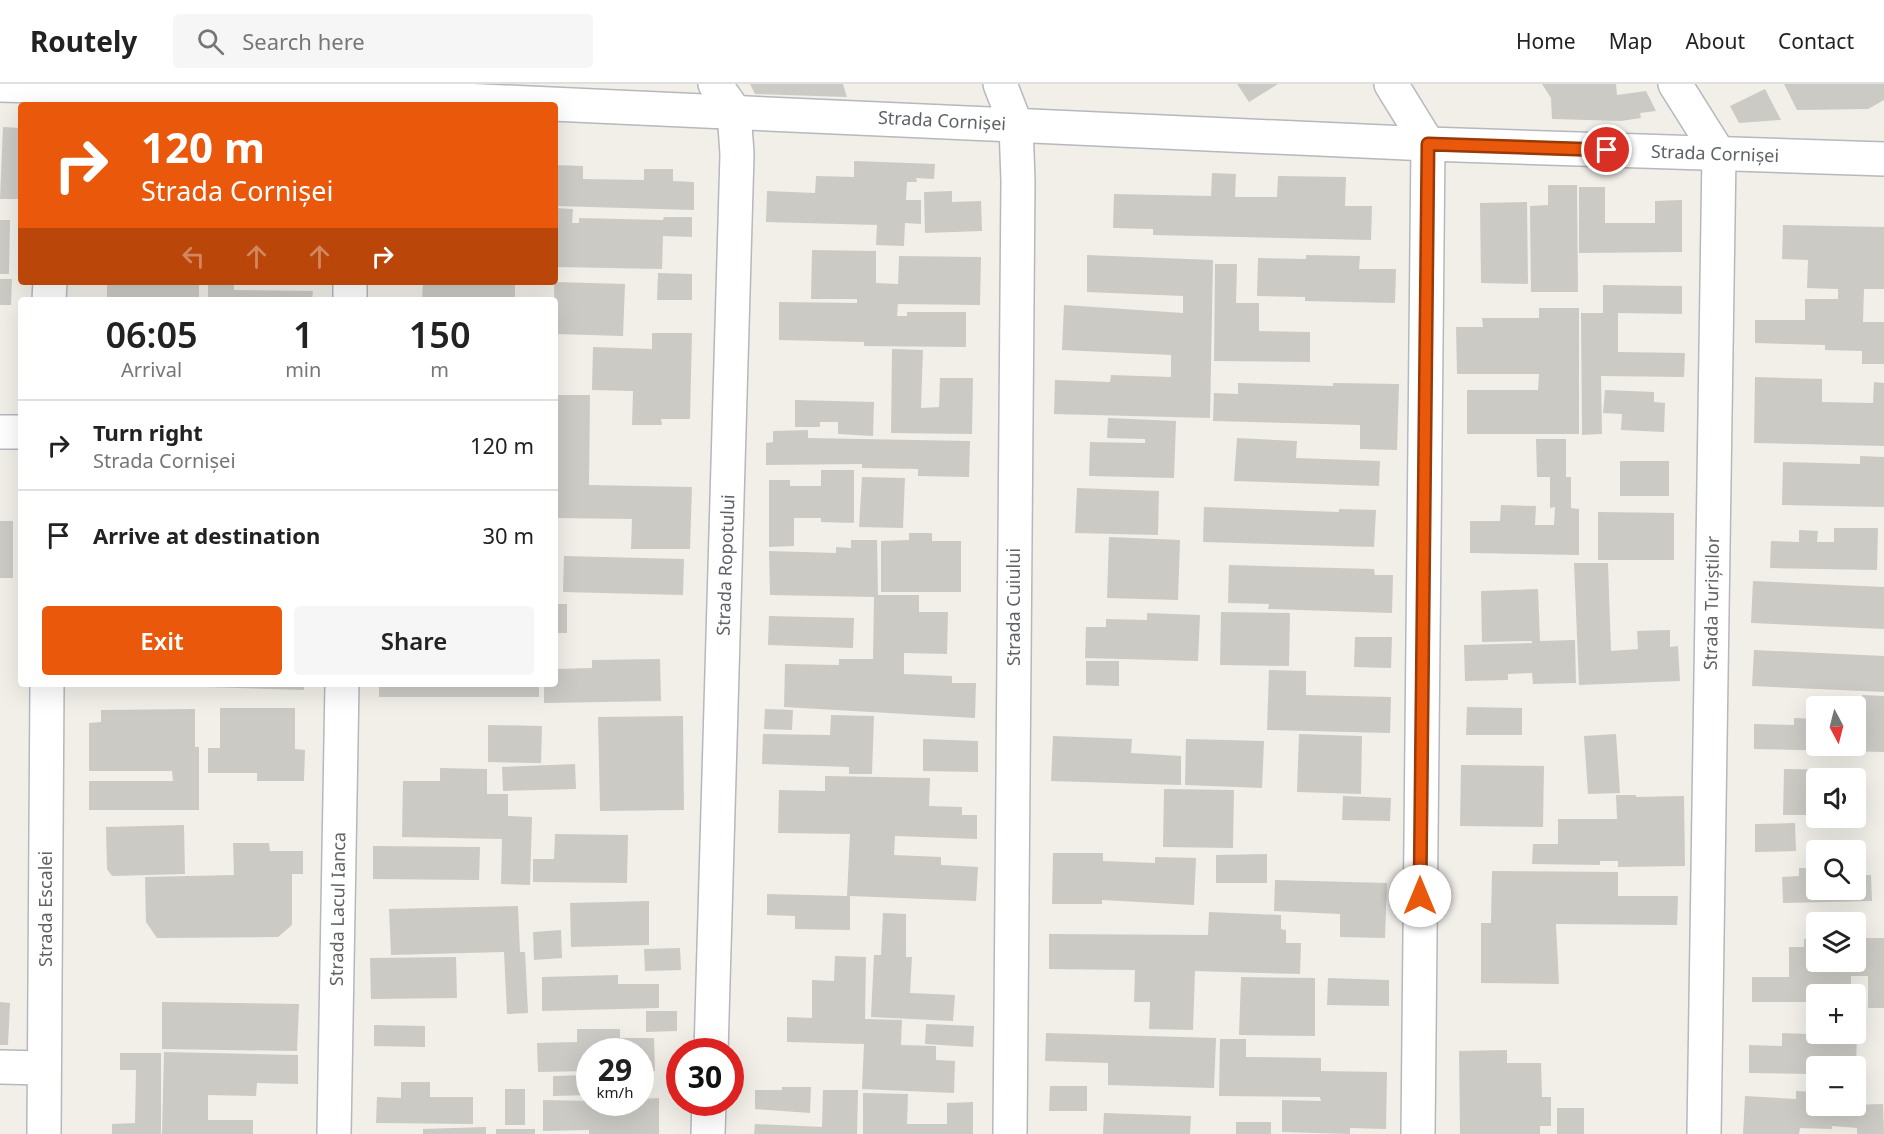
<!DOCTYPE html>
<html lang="en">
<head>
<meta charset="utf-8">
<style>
	:root { --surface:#fff; --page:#f6f6f6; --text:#222; --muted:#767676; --line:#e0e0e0; --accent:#ea580c }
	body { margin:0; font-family:"Noto Sans",sans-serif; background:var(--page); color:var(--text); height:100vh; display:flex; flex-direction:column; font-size:22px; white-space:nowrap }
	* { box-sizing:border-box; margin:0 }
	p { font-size:20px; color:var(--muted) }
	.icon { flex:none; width:33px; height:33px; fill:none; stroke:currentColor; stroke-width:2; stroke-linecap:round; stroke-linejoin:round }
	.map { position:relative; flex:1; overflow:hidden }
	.sheet { position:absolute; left:18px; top:213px; width:540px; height:390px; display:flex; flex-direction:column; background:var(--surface); border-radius:6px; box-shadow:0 6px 24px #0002 }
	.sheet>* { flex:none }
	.top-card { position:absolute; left:18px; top:18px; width:540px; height:183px; border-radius:6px; box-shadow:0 6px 24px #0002; background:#ea580c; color:#fff; overflow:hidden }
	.needle { width:39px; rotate:173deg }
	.tools { position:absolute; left:1806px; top:612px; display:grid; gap:12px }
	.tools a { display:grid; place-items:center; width:60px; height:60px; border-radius:6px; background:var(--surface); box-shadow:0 6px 24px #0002; font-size:30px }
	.speed { position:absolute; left:576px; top:954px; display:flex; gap:12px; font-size:30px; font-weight:700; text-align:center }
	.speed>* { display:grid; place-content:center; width:78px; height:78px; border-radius:50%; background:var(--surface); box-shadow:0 6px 24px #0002; line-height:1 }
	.speed small { font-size:15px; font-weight:400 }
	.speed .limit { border:9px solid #d22; background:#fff; color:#111 }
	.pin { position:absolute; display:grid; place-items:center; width:51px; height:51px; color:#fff; margin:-26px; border:3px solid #fff; border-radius:50%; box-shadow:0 2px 6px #0007 }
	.me { position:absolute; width:66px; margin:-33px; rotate:0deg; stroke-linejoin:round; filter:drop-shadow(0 0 4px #0008) }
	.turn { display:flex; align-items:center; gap:21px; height:126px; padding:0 24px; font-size:27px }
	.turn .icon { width:78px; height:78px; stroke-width:2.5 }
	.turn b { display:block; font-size:42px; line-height:51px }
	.lanes { display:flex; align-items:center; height:57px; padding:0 24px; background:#0003; justify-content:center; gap:30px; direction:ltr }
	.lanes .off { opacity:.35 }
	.eta { display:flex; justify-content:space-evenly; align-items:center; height:102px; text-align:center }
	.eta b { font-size:36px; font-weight:600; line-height:42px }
	.button { display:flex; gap:12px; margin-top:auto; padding:12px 24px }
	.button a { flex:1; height:69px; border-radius:6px; background:var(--accent); color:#fff; font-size:24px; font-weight:600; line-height:69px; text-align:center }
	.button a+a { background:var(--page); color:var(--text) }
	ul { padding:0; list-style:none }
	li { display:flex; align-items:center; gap:18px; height:90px; padding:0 24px; border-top:2px solid var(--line) }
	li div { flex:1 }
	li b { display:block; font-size:22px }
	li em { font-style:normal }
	header { display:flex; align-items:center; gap:36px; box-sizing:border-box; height:84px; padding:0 30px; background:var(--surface); border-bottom:2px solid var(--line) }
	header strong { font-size:28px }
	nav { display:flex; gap:33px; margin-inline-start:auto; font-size:21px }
	.search { width:420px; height:54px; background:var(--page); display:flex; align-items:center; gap:15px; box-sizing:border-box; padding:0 21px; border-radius:6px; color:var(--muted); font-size:22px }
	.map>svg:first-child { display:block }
</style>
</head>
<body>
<header>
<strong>Routely</strong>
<div class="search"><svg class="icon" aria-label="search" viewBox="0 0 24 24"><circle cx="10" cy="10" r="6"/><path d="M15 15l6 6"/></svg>Search here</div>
<nav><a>Home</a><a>Map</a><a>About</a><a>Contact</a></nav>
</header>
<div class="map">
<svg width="1884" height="1050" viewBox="0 0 1884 1050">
	<rect width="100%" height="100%" fill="#f1efe8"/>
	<g fill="#cccac5">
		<polygon points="750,0 843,0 847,13 755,10"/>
		<polygon points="1237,0 1278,0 1249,18"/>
		<polygon points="1542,0 1616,0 1617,11 1646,7 1656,27 1640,29 1641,34 1621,37 1552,35 1551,14"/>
		<polygon points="1784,0 1884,0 1884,16 1868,25 1797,26"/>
		<polygon points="1765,5 1781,36 1739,39 1730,22"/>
		<polygon points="3,43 21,44 21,115 0,115"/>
		<polygon points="854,77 935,80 934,95 916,94 917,98 907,98 906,116 921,116 921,140 905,139 904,162 876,161 877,141 766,138 767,107 815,109 816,92 854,93"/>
		<polygon points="555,81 583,82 583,95 644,96 644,85 673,85 673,97 694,98 694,126 555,122"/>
		<polygon points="1212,89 1236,90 1235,113 1277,113 1278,92 1346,93 1345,122 1372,122 1371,156 1153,151 1153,145 1113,144 1114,110 1211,112"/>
		<polygon points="1548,101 1577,101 1578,208 1531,208 1530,122 1548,121"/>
		<polygon points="1579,103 1605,103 1605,139 1655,139 1655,117 1682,116 1682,168 1579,169"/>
		<polygon points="952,107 952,118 981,117 982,147 925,149 924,108"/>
		<polygon points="1527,118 1528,200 1481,199 1480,119"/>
		<polygon points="555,124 573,125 572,139 579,139 579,134 663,136 664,133 692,133 692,153 663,152 662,185 555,183"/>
		<polygon points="0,136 10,136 9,190 0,190"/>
		<polygon points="1783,141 1884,143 1884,205 1864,205 1863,238 1884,238 1884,280 1862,280 1862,267 1825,266 1825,261 1755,259 1755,236 1805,236 1805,215 1838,215 1838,205 1807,204 1808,176 1782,175"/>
		<polygon points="812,166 876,167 876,199 898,200 899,172 981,173 980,221 898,220 897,232 907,232 907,228 966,228 966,263 864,262 864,258 779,256 779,218 857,219 857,215 811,215"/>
		<polygon points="1087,171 1213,176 1210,334 1054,330 1055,296 1110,298 1111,291 1171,293 1171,271 1062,266 1064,221 1183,229 1183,212 1087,208"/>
		<polygon points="1306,171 1360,172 1359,185 1396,185 1395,219 1305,217 1305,213 1257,212 1258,174 1306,175"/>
		<polygon points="1215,180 1237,180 1236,219 1259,219 1259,247 1310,248 1310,278 1214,277"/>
		<polygon points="658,189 692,190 692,216 657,216"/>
		<polygon points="0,195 12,195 11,221 0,221"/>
		<rect x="107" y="198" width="92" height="18"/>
		<polygon points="208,198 234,198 234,206 313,207 312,216 208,216"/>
		<polygon points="423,198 515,198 515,216 422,216"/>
		<polygon points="554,198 625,200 623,252 555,250"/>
		<polygon points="1603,201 1682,202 1682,230 1618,229 1618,268 1685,269 1684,293 1601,292 1602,350 1582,351 1581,229 1603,229"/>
		<polygon points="1539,224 1579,224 1579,350 1467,350 1467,306 1538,306 1539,290 1457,290 1456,243 1483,243 1482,234 1539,234"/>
		<polygon points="652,249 692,249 690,335 661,335 662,341 632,341 633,307 592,306 593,263 652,265"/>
		<polygon points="892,265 923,266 921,324 939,323 940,294 973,294 972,350 891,349"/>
		<polygon points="1755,293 1822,295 1822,318 1873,319 1874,298 1884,299 1884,362 1754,359"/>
		<polygon points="1238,299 1333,302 1333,299 1399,300 1397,366 1360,365 1360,341 1213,337 1214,309 1238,310"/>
		<polygon points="1605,306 1654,308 1654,318 1665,319 1664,348 1621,346 1622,330 1603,329"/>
		<polygon points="555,311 590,311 589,401 692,403 690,465 631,465 632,435 555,434"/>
		<polygon points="795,316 874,318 873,352 838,350 838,338 820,338 820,343 795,343"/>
		<polygon points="1108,334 1176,337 1174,394 1089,392 1090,358 1145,359 1145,355 1107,354"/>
		<polygon points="808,346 808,354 970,357 969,393 918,392 918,385 862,384 862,380 766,381 766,359 773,358 773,347"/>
		<polygon points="1237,354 1297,357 1296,374 1380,377 1379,402 1234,397"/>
		<polygon points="1536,355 1566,355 1566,393 1571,393 1571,424 1579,425 1579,471 1470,469 1470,437 1500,437 1501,421 1536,422 1535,441 1554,441 1555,423 1550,424 1550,393 1537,393"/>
		<polygon points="1860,372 1884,373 1884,423 1782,421 1783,378 1860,380"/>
		<rect x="1620" y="377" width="49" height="35"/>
		<polygon points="821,386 854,386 854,439 821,438 821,434 794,434 794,462 769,463 769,396 790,396 790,402 821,402"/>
		<polygon points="862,393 905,394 903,444 859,443"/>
		<polygon points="1077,404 1159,407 1158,451 1075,449"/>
		<polygon points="1204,423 1339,428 1339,425 1376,426 1374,463 1203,458"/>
		<polygon points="1598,428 1674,429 1674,476 1598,476"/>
		<rect x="0" y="437" width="13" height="57"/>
		<polygon points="1834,444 1878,444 1877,486 1770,484 1771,457 1799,458 1799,446 1818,447 1817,458 1834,458"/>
		<polygon points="909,449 932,449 932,457 961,457 961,508 881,508 881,457 909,456"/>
		<polygon points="1109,453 1180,456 1178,516 1107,514"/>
		<polygon points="851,456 877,456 878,511 919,511 919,528 948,528 947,570 904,569 904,590 952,592 952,599 976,599 975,634 784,623 785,580 839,581 839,575 873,575 874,513 770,511 769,467 836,469 836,463 851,464"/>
		<polygon points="564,472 684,475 683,511 563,508"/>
		<polygon points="1574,479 1608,479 1611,567 1638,565 1637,547 1670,546 1670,563 1678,562 1680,597 1579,601"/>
		<polygon points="1229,481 1374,485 1375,491 1393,491 1392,529 1268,525 1269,520 1228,519"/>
		<polygon points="1753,497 1884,503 1884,545 1751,539"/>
		<polygon points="1538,505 1540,557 1575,556 1576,599 1533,600 1532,589 1508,590 1508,596 1465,597 1464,561 1532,559 1532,557 1482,558 1481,507"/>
		<rect x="555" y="520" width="12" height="29"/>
		<polygon points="1221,528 1290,529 1289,582 1220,581"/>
		<polygon points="1147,529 1200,531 1198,577 1085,574 1086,543 1106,543 1106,535 1147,536"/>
		<polygon points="769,532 854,534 853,564 768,561"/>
		<polygon points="1355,553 1392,553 1391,584 1354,583"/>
		<polygon points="1754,566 1884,572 1884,608 1752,602"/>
		<polygon points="660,575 661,617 544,619 544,600 555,600 555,585 592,584 592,576"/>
		<polygon points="1086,577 1119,577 1119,602 1086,601"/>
		<polygon points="1269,586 1306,587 1306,611 1391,613 1390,649 1267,646"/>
		<polygon points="205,600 304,600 304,606 205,603"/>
		<rect x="379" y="600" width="160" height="13"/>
		<polygon points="1862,611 1884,612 1884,668 1754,665 1754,640 1794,641 1794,634 1816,635 1816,662 1856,662 1856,635 1862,635"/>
		<polygon points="1467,623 1522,624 1522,651 1466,651"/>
		<polygon points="220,624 295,624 295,665 305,666 304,697 257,697 257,689 208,689 208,664 220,664"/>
		<polygon points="195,625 195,663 199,663 199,726 89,726 89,697 173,697 172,687 89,687 89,639 101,638 101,626"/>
		<polygon points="765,625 793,626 792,646 764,645"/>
		<polygon points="831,631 874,632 872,690 849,690 849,683 762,680 763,650 830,651"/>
		<polygon points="683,632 684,726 600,727 598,633"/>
		<polygon points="488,641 542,642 541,679 488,678"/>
		<polygon points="1299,650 1362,652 1361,710 1297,708"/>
		<polygon points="1616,650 1620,709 1588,710 1584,652"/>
		<polygon points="1053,652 1132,655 1131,669 1181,672 1181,701 1051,697"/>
		<polygon points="923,655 978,657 978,688 923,687"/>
		<polygon points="1186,655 1264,657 1262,704 1185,701"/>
		<polygon points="575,680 576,705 503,707 502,683"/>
		<polygon points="1461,681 1544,682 1543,743 1460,742"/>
		<polygon points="440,684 487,685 487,710 508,710 508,732 532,733 530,801 501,800 502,755 402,753 403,697 440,697"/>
		<polygon points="1784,685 1846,686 1846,694 1816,694 1816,731 1783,731"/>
		<polygon points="825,692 930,694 929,722 962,723 962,731 977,731 977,755 895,752 894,771 941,773 941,781 978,783 976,817 850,812 850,846 795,845 795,832 767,831 767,810 847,812 850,750 778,749 779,706 825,707"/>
		<polygon points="1164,705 1234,706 1233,764 1163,763"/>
		<polygon points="1616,711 1636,711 1636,713 1684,712 1685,782 1618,783 1618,777 1600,777 1600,781 1532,780 1533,760 1558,760 1558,735 1617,735"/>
		<polygon points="1343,712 1391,714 1390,737 1342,736"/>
		<polygon points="1795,739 1796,767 1755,768 1755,740"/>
		<polygon points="184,741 185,790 112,792 107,785 106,743"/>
		<polygon points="555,750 628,751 627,799 533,798 533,775 554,775"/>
		<polygon points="233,759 269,759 270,767 303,767 303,790 292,790 292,841 278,853 157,854 146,838 145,793 234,791"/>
		<polygon points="373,762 480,763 479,796 373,795"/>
		<polygon points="1053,769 1103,769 1103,777 1155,779 1155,773 1196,774 1194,821 1102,816 1102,820 1052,820"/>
		<polygon points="1267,770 1267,799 1216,799 1216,771"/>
		<polygon points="1799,784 1816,784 1816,806 1856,806 1856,791 1871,791 1872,817 1783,819 1782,793 1799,792"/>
		<polygon points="1492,787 1618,788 1618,812 1678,812 1677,841 1556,840 1559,900 1481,899 1481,839 1491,839"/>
		<polygon points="1275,796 1387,799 1385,854 1340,853 1340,830 1274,827"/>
		<polygon points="649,817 649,861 571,863 570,819"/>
		<polygon points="518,822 520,868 525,868 528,929 507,930 504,868 391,871 389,825"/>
		<polygon points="1209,828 1281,831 1281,845 1286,846 1286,859 1301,859 1300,890 1195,887 1193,946 1149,945 1150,918 1134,918 1135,886 1049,885 1049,850 1208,851"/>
		<polygon points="883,829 906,830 906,873 912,873 910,909 955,911 953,937 871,933 874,871 881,871"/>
		<polygon points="561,846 562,874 534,876 533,848"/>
		<polygon points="1856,854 1884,854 1884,924 1868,924 1868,892 1851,892 1851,910 1816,910 1816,918 1752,918 1752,893 1789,893 1789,863 1804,863 1804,855 1816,855 1816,878 1856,878"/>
		<polygon points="680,864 681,886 645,887 644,865"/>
		<polygon points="835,872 866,873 865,935 902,936 901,961 936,962 936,976 955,977 954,1009 862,1005 864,960 787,958 787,933 812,934 812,896 834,897"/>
		<polygon points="456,873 457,914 371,915 370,874"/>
		<polygon points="618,891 618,900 659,900 659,924 542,927 542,893"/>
		<polygon points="1241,893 1315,894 1315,952 1239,951"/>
		<polygon points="1328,894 1389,896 1389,922 1327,921"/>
		<polygon points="0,918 10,919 8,961 0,961"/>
		<polygon points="162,918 299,920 297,967 162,965"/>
		<polygon points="646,927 677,927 677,947 646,948"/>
		<polygon points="1808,937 1816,937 1816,950 1857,950 1856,982 1816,982 1816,990 1749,989 1749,961 1782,962 1782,949 1808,950"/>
		<polygon points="926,940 974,942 973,963 925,960"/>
		<polygon points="374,941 425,942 425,963 374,962"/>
		<polygon points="577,945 620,945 620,954 654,954 655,987 640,987 640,968 590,968 590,987 538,988 537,959 577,958"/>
		<polygon points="1046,949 1216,954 1214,1004 1108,1001 1108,979 1045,977"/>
		<polygon points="1220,955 1246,955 1246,973 1321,974 1321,987 1387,988 1386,1045 1350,1044 1350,1050 1282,1048 1282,1016 1321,1017 1320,1013 1219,1012"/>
		<polygon points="1507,966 1507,979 1541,979 1542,1013 1551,1013 1551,1042 1540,1042 1540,1050 1460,1050 1459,967"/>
		<polygon points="164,968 298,971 298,1000 257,999 256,1012 208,1011 208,1036 253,1036 253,1050 162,1050"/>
		<polygon points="120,969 161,969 161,1050 112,1050 112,1040 135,1039 136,986 120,986"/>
		<polygon points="590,991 590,1011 553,1012 553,992"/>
		<polygon points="401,998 430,998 430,1013 473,1013 473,1040 376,1039 377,1013 401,1014"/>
		<polygon points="1050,1002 1087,1002 1087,1027 1049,1027"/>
		<polygon points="782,1003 811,1003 810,1029 755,1025 755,1006 782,1006"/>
		<rect x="505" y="1005" width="20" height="36"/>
		<polygon points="823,1006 858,1006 857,1050 754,1050 755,1040 822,1043"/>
		<polygon points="1796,1007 1816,1008 1816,1022 1883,1020 1884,1050 1857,1050 1857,1044 1832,1042 1832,1045 1800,1044 1799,1050 1743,1050 1745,1012 1796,1015"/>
		<polygon points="863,1009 908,1010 907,1040 947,1040 947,1019 973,1018 973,1050 863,1050"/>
		<polygon points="659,1014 659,1050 589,1050 589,1046 543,1047 543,1016 640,1018 640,1015"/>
		<rect x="1557" y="1024" width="27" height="26"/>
		<polygon points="1104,1029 1191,1032 1190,1050 1103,1050"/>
		<rect x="1236" y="1038" width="35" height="12"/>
		<polygon points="486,1043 486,1050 423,1050 423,1045"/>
		<rect x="496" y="1045" width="39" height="5"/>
	</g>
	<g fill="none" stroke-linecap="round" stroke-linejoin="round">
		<defs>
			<g id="minor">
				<polyline points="1000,0 1016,41 1018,97 1010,1050"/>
				<polyline points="1391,0 1428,60 1418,1050"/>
				<polyline points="1675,0 1719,70 1704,1050"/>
				<polyline points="49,216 50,198"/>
				<polyline points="350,216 350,198"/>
				<polyline points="0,348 21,348"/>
				<polyline points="711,968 737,70 734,27 715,0"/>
				<polyline points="0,983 44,984"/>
				<polyline points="44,1050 47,600"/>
				<polyline points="334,1050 342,600"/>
				<polyline points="708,1050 709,1018"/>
			</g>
			<polyline id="tertiary" points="0,1 352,11 1428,60 1884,75"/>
		</defs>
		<use href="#minor" stroke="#b5b8bc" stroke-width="36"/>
		<use href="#tertiary" stroke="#b5b8bc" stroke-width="36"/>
		<use href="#minor" stroke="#fff" stroke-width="33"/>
		<use href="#tertiary" stroke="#fff" stroke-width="33"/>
	</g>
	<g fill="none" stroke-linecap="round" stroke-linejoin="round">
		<defs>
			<polyline id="route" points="1420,812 1428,60 1607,66"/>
		</defs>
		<use href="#route" stroke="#983908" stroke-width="15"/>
		<use href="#route" stroke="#ea580c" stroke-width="10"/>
	</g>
	<g text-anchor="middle" stroke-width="5" stroke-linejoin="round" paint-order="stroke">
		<g font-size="18" fill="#5f6368" stroke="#fff">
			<text transform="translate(942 37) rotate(3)" y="6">Strada Cornișei</text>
			<text transform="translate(1715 70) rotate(2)" y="6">Strada Cornișei</text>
			<text transform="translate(726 481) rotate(-88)" y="6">Strada Ropotului</text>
			<text transform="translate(1712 519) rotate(-89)" y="6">Strada Turiștilor</text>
			<text transform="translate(1014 523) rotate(-90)" y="6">Strada Cuiului</text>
			<text transform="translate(46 825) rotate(-90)" y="6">Strada Escalei</text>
			<text transform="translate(338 825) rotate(-89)" y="6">Strada Lacul Ianca</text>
		</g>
	</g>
</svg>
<div class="tools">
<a><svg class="needle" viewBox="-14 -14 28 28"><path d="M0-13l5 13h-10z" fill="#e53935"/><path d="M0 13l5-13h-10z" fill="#767676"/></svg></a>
<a><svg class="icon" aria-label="sound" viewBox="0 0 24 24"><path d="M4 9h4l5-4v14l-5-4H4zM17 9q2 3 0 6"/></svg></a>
<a><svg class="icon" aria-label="search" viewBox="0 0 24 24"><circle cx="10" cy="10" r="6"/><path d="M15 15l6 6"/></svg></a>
<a><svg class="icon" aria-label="layers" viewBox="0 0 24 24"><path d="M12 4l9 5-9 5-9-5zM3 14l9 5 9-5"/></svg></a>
<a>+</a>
<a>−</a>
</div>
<div class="speed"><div>29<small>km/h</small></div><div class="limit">30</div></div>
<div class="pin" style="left:1607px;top:66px;background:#d93025"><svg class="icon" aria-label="arrive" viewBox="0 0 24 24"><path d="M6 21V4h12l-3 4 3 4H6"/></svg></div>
<svg class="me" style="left:1420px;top:812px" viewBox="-20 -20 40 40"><circle r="19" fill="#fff"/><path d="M0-13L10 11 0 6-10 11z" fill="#ea580c"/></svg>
<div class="top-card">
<div class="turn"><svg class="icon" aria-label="right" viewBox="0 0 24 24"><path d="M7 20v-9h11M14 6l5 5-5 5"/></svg><div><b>120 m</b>Strada Cornișei</div></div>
<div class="lanes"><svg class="icon off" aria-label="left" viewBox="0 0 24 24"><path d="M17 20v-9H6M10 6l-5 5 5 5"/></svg><svg class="icon off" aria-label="ahead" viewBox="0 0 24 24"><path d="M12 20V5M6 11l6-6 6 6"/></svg><svg class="icon off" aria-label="ahead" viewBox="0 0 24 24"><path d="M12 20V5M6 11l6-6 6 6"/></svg><svg class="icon" aria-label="right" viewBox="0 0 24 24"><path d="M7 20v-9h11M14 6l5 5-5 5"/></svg></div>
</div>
<section class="sheet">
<div class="eta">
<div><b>06:05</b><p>Arrival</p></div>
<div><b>1</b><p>min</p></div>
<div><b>150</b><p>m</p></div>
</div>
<ul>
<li><svg class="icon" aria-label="right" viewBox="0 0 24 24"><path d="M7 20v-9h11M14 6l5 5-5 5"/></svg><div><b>Turn right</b><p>Strada Cornișei</p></div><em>120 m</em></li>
<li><svg class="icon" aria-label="arrive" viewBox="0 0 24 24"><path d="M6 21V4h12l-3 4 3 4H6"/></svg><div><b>Arrive at destination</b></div><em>30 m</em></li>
</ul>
<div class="button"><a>Exit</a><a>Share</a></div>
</section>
</div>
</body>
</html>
